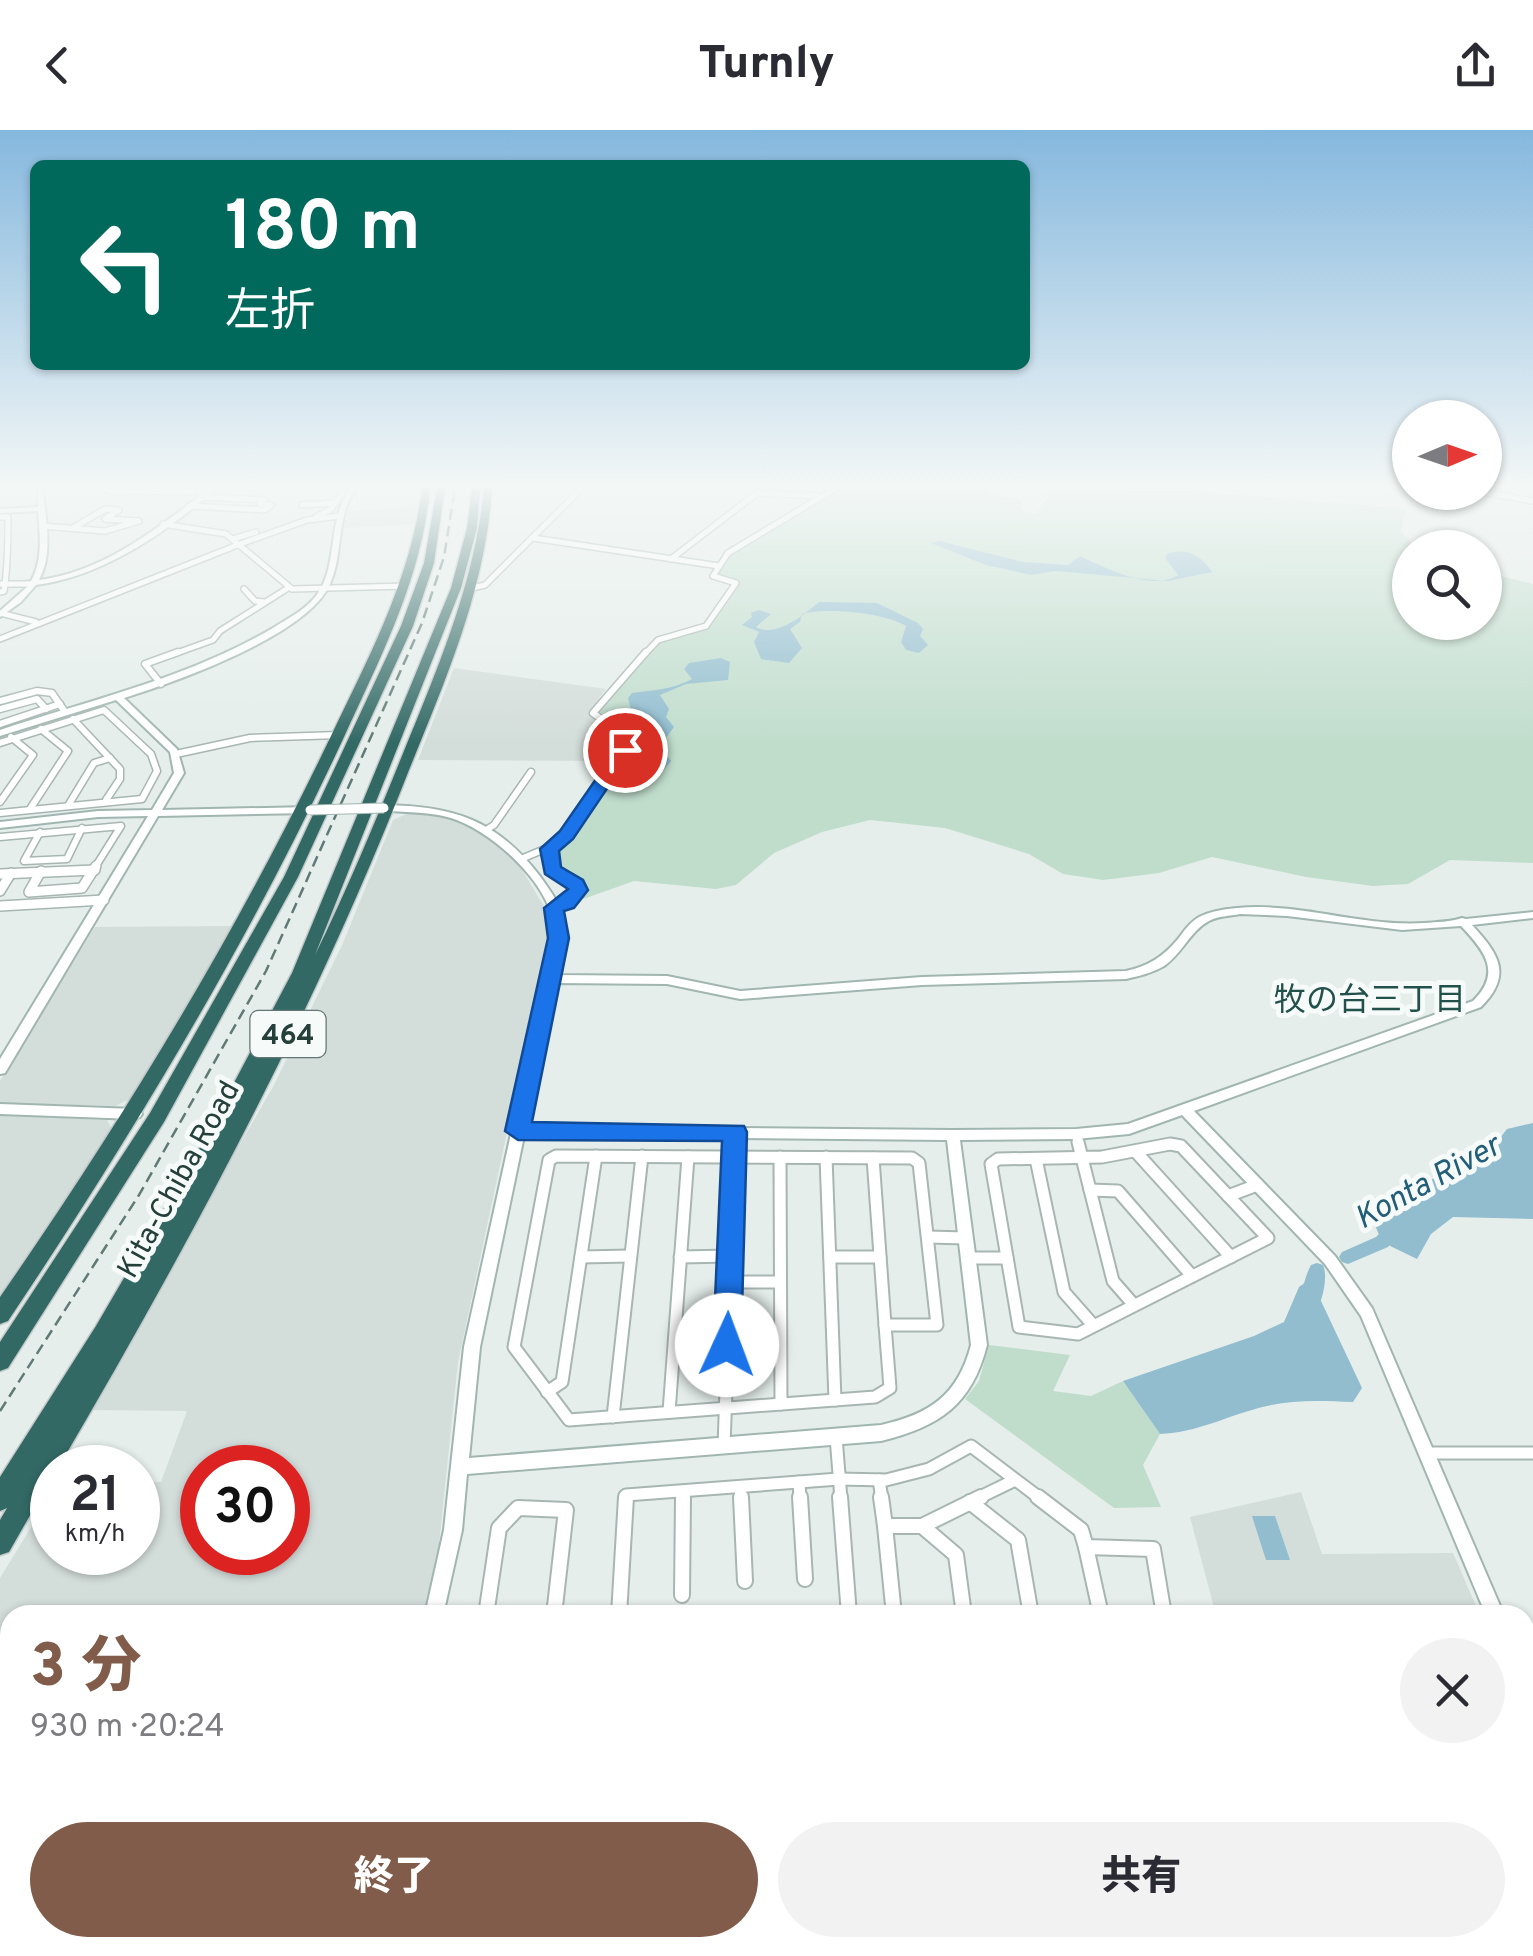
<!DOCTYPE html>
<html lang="ja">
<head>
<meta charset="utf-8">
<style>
	:root { --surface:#fff; --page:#f2f2f3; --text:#2b2b33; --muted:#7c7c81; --accent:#815c4a }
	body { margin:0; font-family:Overpass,"Noto Sans JP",sans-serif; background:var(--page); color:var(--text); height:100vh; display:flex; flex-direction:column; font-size:38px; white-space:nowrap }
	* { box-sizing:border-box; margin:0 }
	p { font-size:32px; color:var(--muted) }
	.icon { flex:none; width:55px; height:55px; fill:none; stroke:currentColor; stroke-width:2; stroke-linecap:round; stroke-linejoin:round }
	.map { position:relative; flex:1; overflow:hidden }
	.panel { position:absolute; left:0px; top:1475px; width:1535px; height:352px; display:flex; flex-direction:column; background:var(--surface); border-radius:30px 30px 0 0; box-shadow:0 2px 8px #0004 }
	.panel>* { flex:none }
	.banner { position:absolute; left:30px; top:30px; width:1000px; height:210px; border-radius:15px; box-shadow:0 2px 8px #0004; background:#00695c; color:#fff; overflow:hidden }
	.needle { width:65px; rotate:88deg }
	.controls { position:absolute; left:1392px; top:270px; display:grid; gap:20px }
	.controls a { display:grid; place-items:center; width:110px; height:110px; border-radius:50%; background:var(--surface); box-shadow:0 2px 8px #0004; font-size:50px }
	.speed { position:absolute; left:30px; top:1315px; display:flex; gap:20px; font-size:50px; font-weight:700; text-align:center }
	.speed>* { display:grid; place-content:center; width:130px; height:130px; border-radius:50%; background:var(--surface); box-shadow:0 2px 8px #0004; line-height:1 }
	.speed small { font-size:25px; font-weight:400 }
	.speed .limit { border:15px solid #d22; background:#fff; color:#111 }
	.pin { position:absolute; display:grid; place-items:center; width:85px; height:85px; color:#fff; margin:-42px; border:5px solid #fff; border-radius:50%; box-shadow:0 2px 10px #0007 }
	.me { position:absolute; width:110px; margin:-55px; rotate:2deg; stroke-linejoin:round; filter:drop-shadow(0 0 8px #0008) }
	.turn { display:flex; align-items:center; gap:35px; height:210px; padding:0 30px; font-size:45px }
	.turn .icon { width:130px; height:130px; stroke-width:2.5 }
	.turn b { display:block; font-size:70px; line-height:85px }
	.round { display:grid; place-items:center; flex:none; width:105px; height:105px; border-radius:52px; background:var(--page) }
	.overview { display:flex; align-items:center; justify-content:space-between; height:170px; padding:0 30px }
	h1 { font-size:60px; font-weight:800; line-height:75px; color:var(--accent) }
	.action { display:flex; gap:20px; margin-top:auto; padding:20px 30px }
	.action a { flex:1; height:115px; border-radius:60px; background:var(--accent); color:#fff; font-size:40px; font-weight:800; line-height:115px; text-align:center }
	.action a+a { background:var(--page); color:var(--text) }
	header { display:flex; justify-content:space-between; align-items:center; height:130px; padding:0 30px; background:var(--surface); font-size:45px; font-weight:800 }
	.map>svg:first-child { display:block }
</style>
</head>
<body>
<header><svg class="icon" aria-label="back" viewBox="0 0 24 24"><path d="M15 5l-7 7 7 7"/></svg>Turnly<svg class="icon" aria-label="share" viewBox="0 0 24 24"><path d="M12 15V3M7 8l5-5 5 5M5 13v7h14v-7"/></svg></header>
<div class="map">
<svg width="1533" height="1826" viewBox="0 0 1533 1826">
	<rect width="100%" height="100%" fill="#e5eeeb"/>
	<g fill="#d3ddda" fill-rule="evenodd">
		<polygon points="419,376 415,394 344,398 347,381"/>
		<polygon points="454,538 606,559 589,582 617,603 620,619 610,631 418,630"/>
		<path d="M411,682L449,687L470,695L514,726L546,780L550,801L458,1232L437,1433L426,1485H10V1818H281L277,1826H0V1448L52,1363V1422H138V1353L161,1352L187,1281L87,1280L274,955L343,813L393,690ZM202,1338H288V1422H202Z"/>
		<polygon points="236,796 134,967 115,976 0,973 0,951 95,797"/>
		<polygon points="0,985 107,990 113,1001 0,1165"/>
		<polygon points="1301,1362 1322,1424 1453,1423 1480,1485 1216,1485 1190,1387"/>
		<polygon points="1525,1594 1533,1613 1533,1782 1525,1781"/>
	</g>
	<g fill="#c0ddcc">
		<polygon points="843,358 980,358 991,361 988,365 1023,370 1020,380 1036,384 1051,364 1047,363 1050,358 1190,361 1406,379 1401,401 1414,417 1410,418 1410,492 1485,492 1485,442 1533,454 1533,733 1450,730 1408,754 1373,756 1306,747 1212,727 1159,743 1103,750 1063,744 1029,724 945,698 870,690 822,702 774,723 736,755 716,759 634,751 572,773 582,756 555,737 555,719 628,613 622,602 597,584 598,580 660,511 711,496 740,453 717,445 732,423"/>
		<polygon points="989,1215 1070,1225 1053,1261 1091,1266 1123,1251 1160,1304 1143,1335 1161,1377 1114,1378 965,1269 979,1251"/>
	</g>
	<g fill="#91bdcf">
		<path d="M940,411L1023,432L1068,435L1080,426C1106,438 1151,462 1178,445L1165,428L1167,424C1187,416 1202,427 1212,442L1168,451L1056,441L1031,445L986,435L931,413Z"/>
		<path d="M819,472L877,473L918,493L923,499L920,506L928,515L919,523L906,520L901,512L906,496C886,483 825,477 802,484L800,492L790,499L802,518L789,533L761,529L754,512L759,502L742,495L752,487L751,483L759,480L771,484L756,497C776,508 804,485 819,472Z"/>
		<path d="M721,528L730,532L728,550L686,554L660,565L669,579L666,587L674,597L660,616L671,631L655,650L633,653L631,647C641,635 638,623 648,610L633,588L628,568L632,563C654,560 671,560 692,549L684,539L689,533Z"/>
		<polygon points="1533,993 1533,1089 1453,1087 1431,1104 1417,1129 1382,1112 1365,1071 1454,1042 1489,1022 1507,999"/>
		<path d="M1306,1152L1313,1154L1362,1258L1353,1272C1324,1271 1296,1269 1267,1276C1231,1284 1197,1303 1160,1304L1123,1251L1254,1206L1284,1192L1299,1157Z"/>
		<polygon points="1252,1386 1275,1386 1290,1430 1266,1430"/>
	</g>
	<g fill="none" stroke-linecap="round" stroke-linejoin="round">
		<g fill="#91bdcf" fill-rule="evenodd">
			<polygon points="1396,1091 1402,1093 1405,1098 1388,1117 1348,1134 1342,1132 1339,1127 1342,1122 1376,1107 1390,1093"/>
			<path d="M1317,1133L1323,1135C1328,1146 1323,1167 1318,1178L1311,1181L1304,1178C1299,1167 1305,1146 1311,1135Z"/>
		</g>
		<defs>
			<g id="street-far4">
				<polyline points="108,361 209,362"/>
				<polyline points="1481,362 1533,371"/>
				<polyline points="302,375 334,373"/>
				<polyline points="189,376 265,380 271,375 260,374 264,370 201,367"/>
				<path d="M0,387H8C8,412 8,436 4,461L0,462"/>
				<polyline points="316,387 331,379 346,358"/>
				<polyline points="163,394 226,404 292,459 406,456"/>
				<polyline points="42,396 105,401 139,391 105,389 119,380 105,379 73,398"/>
				<polyline points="533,408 719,436"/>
				<polyline points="233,409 256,402"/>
				<polyline points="671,429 757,363 817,366"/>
				<polyline points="0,454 27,454"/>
				<polyline points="472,458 485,455 582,358"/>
				<polyline points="244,459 255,471 264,472"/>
				<polyline points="0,483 36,492"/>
				<polyline points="0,509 240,414 307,390 339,386"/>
				<polyline points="171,525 213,510 220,501 288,458"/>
				<polyline points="644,525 658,510 706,496 736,453 713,446 728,423 836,358"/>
			</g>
			<g id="street-far3">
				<polyline points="161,554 145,534 178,522"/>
				<polyline points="0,571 37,561 52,563 65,582"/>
				<polyline points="0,579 37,569 46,579"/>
				<polyline points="73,589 120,639 120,649 106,670"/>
				<polyline points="0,594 60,574"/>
				<polyline points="0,613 104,580 151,624 157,641 142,669 0,683"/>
				<polyline points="176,624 250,608 339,605"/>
				<polyline points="0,672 33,625 11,607"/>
				<polyline points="69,674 94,633 110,628"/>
				<polyline points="30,679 68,621 41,599"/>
				<polyline points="486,700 494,695 531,642"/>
				<polyline points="40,702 24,731 67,729 82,698"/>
				<polyline points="0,707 121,696 94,739"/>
				<polyline points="549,719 552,739"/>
				<polyline points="521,729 559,713 625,619 620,603 593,583 646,522"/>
			</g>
			<g id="street-far2">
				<polyline points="551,736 578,756 567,773 554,778"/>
				<polyline points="41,741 29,762 82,758 96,736"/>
				<polyline points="0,744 95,740"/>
				<polyline points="0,761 11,743"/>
				<polyline points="0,776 104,770"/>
				<polyline points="1076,1004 1079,1014"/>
				<polyline points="735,1014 735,1002"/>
			</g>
			<g id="street-far1">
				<polyline points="1078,1012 1113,1151 1134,1175"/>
				<polygon points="1170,1014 1181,1016 1268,1108 1078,1204 1019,1197 991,1034 998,1029 1102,1027"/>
				<polyline points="1136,1022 1231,1127"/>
				<polygon points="556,1026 912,1028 919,1033 937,1195 885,1195 890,1258 875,1267 569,1290 514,1217 549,1030"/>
				<polyline points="780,1027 781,1274"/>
				<polyline points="826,1027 835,1270"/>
				<polyline points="873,1028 885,1195"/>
				<polyline points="1036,1029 1064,1162 1093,1195"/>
				<polyline points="1090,1060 1118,1061 1192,1146"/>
				<polyline points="1228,1066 1257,1055"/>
				<polyline points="928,1107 966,1108"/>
				<polyline points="581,1127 630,1126"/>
				<polyline points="680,1127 730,1126"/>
				<polyline points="830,1127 880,1127"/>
				<polyline points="969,1128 1007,1128"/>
				<polyline points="730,1152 780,1152"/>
				<polyline points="547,1262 562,1252 596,1026"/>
				<polyline points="669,1282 688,1027"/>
				<polyline points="613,1287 642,1026"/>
				<polyline points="836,1307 841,1369"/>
				<polyline points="724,1316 735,1012"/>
				<polyline points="1428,1323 1533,1323"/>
				<polyline points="879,1350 882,1369"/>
				<polyline points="799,1352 800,1369"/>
				<polyline points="740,1357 741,1369"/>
				<polyline points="626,1369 626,1365 839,1349 886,1350 929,1339 971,1316 1041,1369"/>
				<polyline points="683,1369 683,1361"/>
				<polyline points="976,1369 1015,1350"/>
			</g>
			<g id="street">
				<polyline points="741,1367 745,1451"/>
				<polyline points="800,1367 805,1449"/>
				<polyline points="840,1367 849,1485"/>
				<polyline points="881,1367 885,1396"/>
				<polyline points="1038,1367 1081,1400 1086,1417 1153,1419 1164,1485"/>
				<polyline points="970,1372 1018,1410 1031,1485"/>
				<polyline points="922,1396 981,1367"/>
				<polyline points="1086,1417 1101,1485"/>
				<polyline points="682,1465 683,1367"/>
				<polyline points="486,1485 499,1398 518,1378 566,1380 554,1485"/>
				<polyline points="619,1485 626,1367"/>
				<polyline points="894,1485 885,1396 922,1396 956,1425 964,1485"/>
				<polyline points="766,1818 766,1826"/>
				<polyline points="845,1818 845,1826"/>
				<polyline points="923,1818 923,1826"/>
				<polyline points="1000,1818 1001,1826"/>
				<polyline points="1075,1818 1080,1826"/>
				<polyline points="1278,1818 1280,1826"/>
				<polyline points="378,1826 382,1818"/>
				<polyline points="459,1826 462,1818"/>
				<polyline points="646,1826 648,1818"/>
			</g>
			<g id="secondary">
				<path d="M37,358H43C45,388 54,423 39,450C104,442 159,397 210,358H217C167,402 104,446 36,455L21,472L0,487V481L28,456H24V452L31,451C43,430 40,405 38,381L0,383V379L38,377Z"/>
				<path d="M350,358H356C335,389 344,422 330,454C308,505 176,552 124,568L177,619L184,643L162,680L310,677L315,680L310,683L158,686L5,943L0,944V929L148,686L98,687L0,698V692L98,681L152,680L174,643L170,622L116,570L0,606V600C93,569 188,548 273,498C287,489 305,480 316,466C339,436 326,393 350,358Z"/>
				<path d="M384,675C452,676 496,689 539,745C549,759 561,774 564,792C567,810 561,828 557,845L667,846L740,861L922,847L1126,841C1148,836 1163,827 1178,809C1184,801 1190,792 1199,787C1211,781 1225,779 1237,778C1300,772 1361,797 1424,793C1437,792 1451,792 1462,788L1466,789L1533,782V788L1472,795C1499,824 1513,845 1481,877L1194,981L1335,1126L1372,1178L1504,1485H1486L1361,1186L1325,1134L1182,985L1129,1004L1076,1009L960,1010L987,1215C972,1275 939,1297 881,1311L467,1344L462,1400L443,1485H425L444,1400L464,1217L551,822C553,812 554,801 553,791C545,749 490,700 451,688C428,681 404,683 381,680L379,678ZM1240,784L1287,786L1402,800L1461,796C1485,821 1502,843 1473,871L1128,994L1076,999L953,1000L526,996L555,853L667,854L740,869L922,855L1126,849C1139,846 1152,843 1164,836C1182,824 1190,801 1209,791C1218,786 1230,786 1240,784ZM524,1006L947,1010L971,1215C958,1265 930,1284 881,1295L469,1328L480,1217Z"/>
				<polygon points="0,974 135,979 140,981 142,984 140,987 135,989 0,984"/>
				<polygon points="0,1505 10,1507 10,1527 0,1525"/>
				<polygon points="0,1530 10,1532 10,1552 0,1550"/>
				<polygon points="1525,1547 1533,1553 1533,1586 1525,1581"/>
				<polygon points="1525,1793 1533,1794 1533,1816 1525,1815"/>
				<polygon points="286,1818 330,1818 327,1826 283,1826"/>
				<polygon points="588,1818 610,1818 608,1826 586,1826"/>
			</g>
			<g id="highway">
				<path d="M422,358H430C422,448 381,526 344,607C249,812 133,1004 8,1191L0,1194V1167C124,988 237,803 331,606C370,525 411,448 422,358Z"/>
				<polygon points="437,358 445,358 434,433 413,496 298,747 164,992 8,1238 0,1241 0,1212 150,983 284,747 401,496 424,433"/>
				<path d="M472,358H480L477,398L461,458L315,825C348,758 376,690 404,621C439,535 475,451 484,358H492C486,457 446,549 409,640C314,883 190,1113 58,1338H52V1347L9,1422L0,1425V1390L7,1378L0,1381V1347L96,1196L198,1021L292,843L451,458L467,398Z"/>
			</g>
		</defs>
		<use href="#street-far4" stroke="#a8b6b3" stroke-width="8"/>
		<use href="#street-far3" stroke="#a8b6b3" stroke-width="9"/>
		<use href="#street-far2" stroke="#a8b6b3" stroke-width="12"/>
		<use href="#street-far1" stroke="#a8b6b3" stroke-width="15"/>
		<use href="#street" stroke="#a8b6b3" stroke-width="18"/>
		<use href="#secondary" stroke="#a1b6b1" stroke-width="4"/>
		<use href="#highway" stroke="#c2c9c8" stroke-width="3"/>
		<use href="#street-far4" stroke="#fff" stroke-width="5"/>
		<use href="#street-far3" stroke="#fff" stroke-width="6"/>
		<use href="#street-far2" stroke="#fff" stroke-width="9"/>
		<use href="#street-far1" stroke="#fff" stroke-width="11"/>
		<use href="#street" stroke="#fff" stroke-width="14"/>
		<use href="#secondary" fill="#fff" fill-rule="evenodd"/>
		<use href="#highway" fill="#326965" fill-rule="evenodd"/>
		<polyline stroke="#607a76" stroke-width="2.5" stroke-dasharray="11 6" stroke-linecap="butt" points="0,1281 139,1065 266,841 422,493 444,427 455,358"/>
		<defs>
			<polyline id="secondary-bridge" points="310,680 384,678"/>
		</defs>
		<use href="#secondary-bridge" stroke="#a1b6b1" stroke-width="11" stroke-linecap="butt"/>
		<use href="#secondary-bridge" stroke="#fff" stroke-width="9"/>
	</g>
	<linearGradient id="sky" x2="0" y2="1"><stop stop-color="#85b8de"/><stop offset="0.58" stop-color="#f3f7f6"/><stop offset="1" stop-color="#f3f7f6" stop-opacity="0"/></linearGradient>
	<rect width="1533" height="614" fill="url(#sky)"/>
	<polygon fill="#1a73e8" stroke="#114b97" stroke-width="2.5" points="619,616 633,620 573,709 559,721 561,737 583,750 588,760 574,778 564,781 569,808 532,992 744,996 747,1002 741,1215 737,1224 727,1227 717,1224 713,1215 722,1011 518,1010 505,1001 548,808 544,778 568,759 545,744 540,719 560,701"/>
	<g text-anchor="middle" stroke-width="10" stroke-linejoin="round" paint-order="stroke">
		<rect fill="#f6faf8" stroke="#647774" stroke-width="2.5" x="250.5" y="881" width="75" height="46" rx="8"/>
		<g font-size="28" font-weight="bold" fill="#253f3b">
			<text x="288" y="914">464</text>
		</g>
		<g font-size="30" fill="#253f3b" stroke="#f6faf8">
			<text transform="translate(178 1049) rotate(-61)" y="10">Kita-Chiba Road</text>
		</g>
		<g font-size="32" fill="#22504b" stroke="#f6faf8">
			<text x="1370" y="880">牧の台三丁目</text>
		</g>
		<g font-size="32" font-style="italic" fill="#225e78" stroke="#f6faf8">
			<text transform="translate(1427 1051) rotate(-29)" y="11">Konta River</text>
		</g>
	</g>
</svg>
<div class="controls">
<a><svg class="needle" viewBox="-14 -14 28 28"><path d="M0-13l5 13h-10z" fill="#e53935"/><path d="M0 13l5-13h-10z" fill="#7c7c81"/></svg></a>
<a><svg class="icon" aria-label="search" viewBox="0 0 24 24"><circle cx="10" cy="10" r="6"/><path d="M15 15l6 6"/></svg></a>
</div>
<div class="speed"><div>21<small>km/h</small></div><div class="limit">30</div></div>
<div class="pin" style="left:625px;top:620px;background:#d93025"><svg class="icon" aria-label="arrive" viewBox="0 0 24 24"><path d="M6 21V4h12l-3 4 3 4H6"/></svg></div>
<svg class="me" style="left:727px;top:1215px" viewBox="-20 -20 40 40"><circle r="19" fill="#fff"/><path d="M0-13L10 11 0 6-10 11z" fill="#1a73e8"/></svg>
<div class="banner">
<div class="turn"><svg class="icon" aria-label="left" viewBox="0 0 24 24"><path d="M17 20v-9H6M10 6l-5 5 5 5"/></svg><div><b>180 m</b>左折</div></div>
</div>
<section class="panel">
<div class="overview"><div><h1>3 分</h1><p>930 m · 20:24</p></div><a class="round"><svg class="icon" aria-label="close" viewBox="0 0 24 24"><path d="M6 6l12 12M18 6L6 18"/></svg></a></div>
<div class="action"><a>終了</a><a>共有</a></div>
</section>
</div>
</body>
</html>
